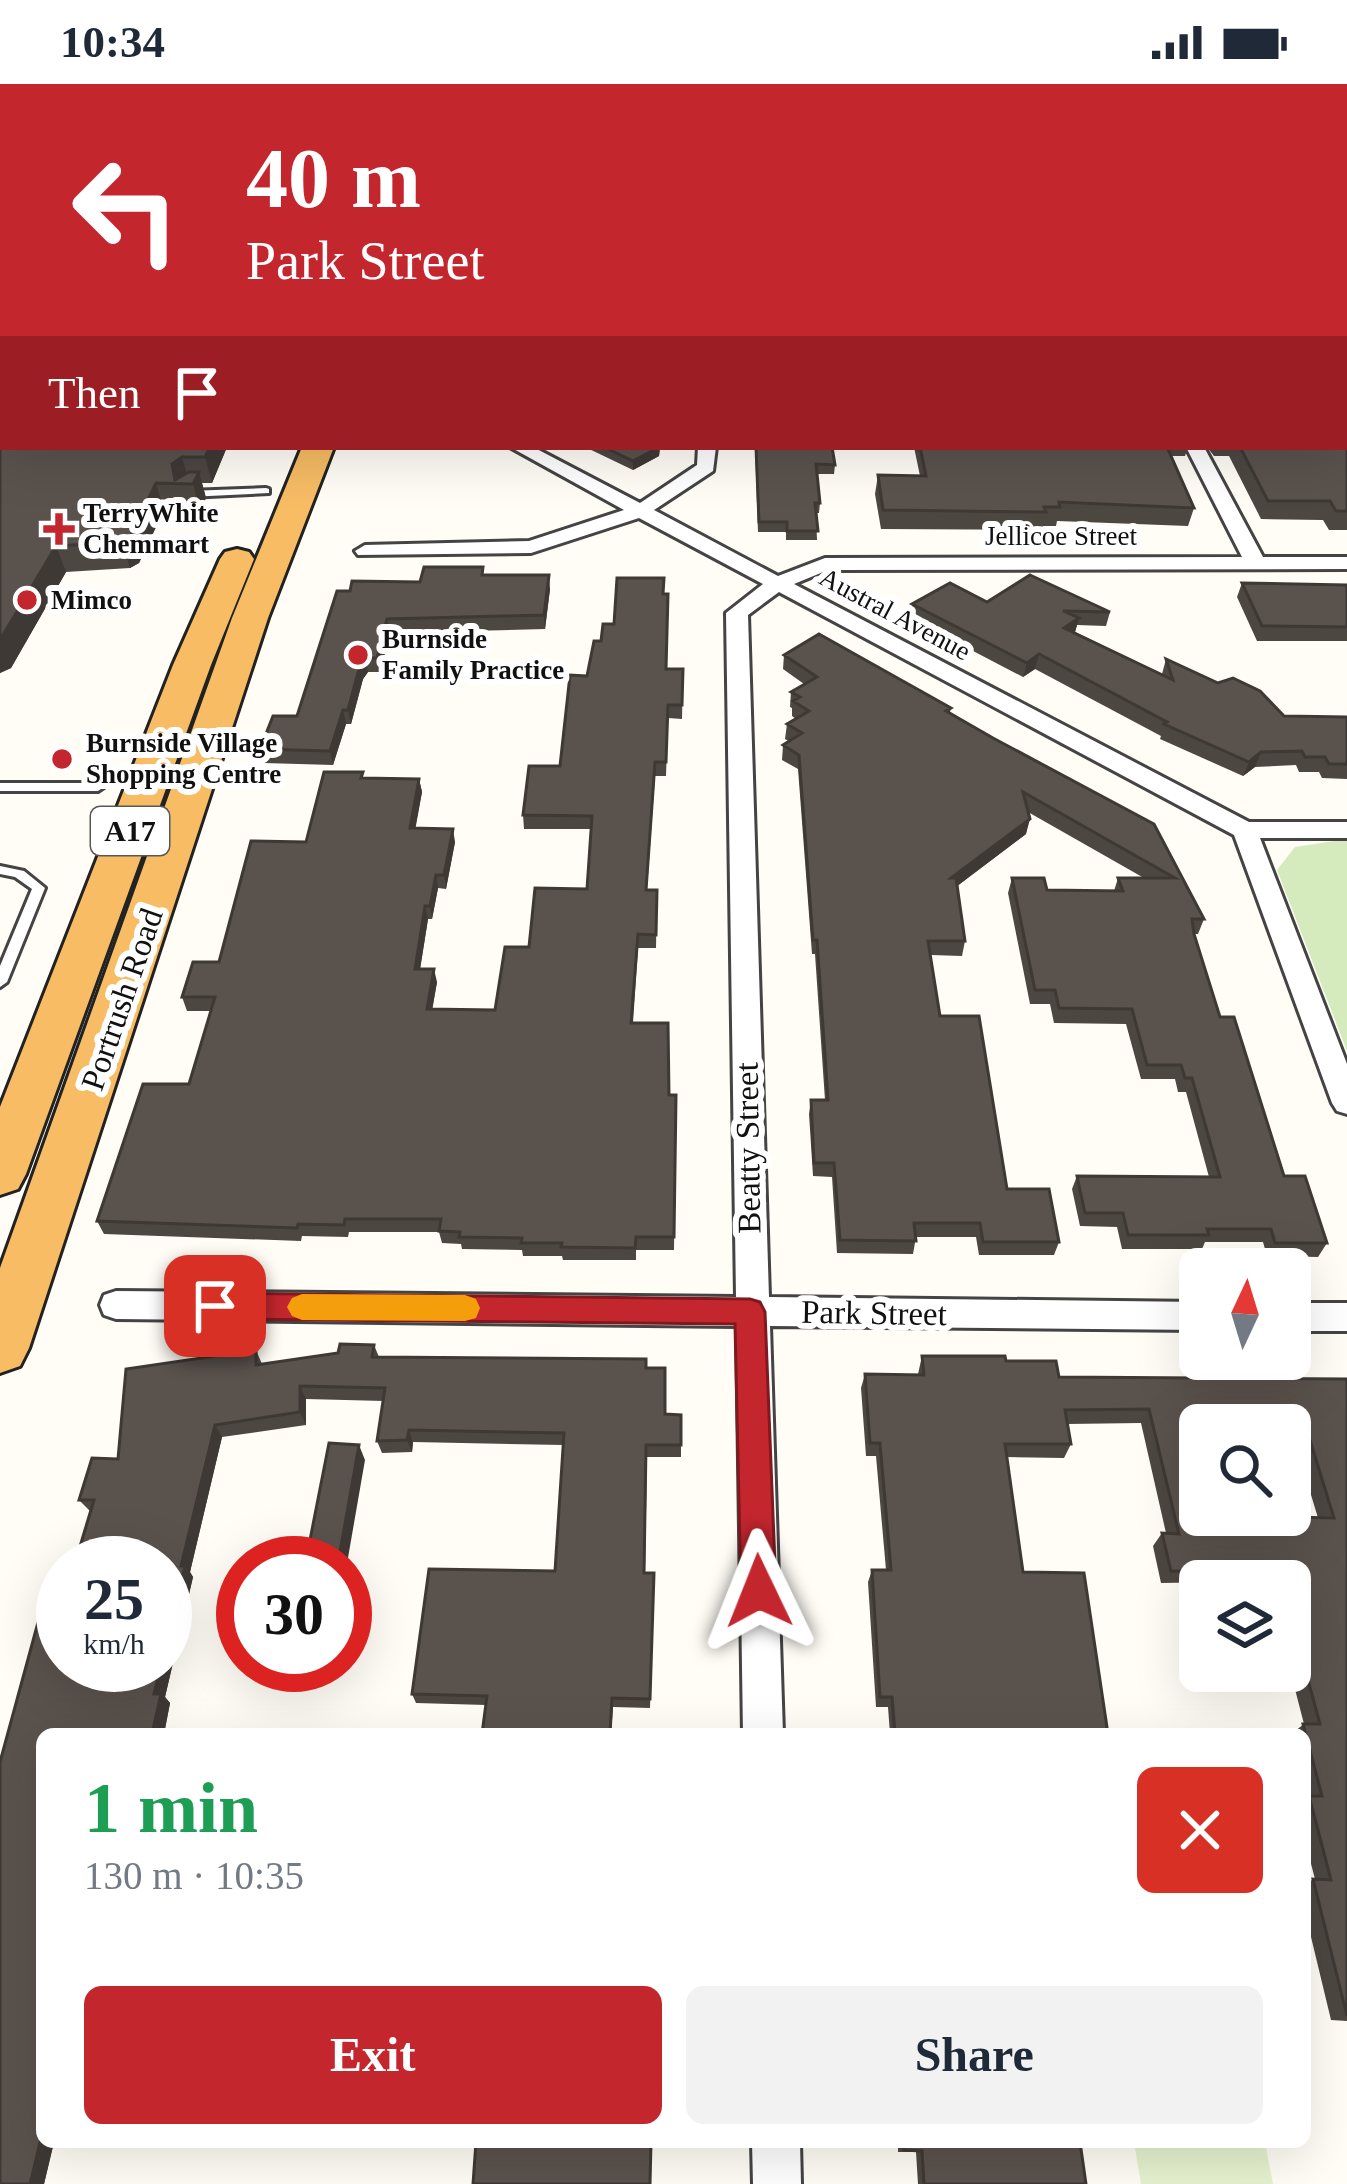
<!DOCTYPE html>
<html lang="en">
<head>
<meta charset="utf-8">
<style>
	:root { --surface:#fff; --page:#f2f2f3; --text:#1f2937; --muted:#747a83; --accent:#c4262e }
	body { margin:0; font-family:"Times New Roman",serif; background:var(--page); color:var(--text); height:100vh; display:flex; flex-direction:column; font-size:45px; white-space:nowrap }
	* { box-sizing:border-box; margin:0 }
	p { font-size:39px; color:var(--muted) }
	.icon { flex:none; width:66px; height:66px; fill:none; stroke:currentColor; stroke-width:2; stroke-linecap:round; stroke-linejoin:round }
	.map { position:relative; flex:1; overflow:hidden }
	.panel { position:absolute; left:36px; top:1644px; width:1275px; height:420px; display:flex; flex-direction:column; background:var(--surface); border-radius:18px; box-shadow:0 12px 48px #0002 }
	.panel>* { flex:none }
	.hud { position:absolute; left:0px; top:0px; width:1347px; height:366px; box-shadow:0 12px 48px #0002; background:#c4262e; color:#fff; overflow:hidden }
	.needle { width:78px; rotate:4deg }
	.controls { position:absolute; left:1179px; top:1164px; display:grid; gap:24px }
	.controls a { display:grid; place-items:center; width:132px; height:132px; border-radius:18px; background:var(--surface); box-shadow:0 12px 48px #0002; font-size:60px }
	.speed { position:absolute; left:36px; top:1452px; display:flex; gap:24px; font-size:60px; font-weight:700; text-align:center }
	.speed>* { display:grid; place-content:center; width:156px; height:156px; border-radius:50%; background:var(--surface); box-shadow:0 12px 48px #0002; line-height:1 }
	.speed small { font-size:30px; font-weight:400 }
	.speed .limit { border:18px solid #d22; background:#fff; color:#111 }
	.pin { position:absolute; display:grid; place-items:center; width:102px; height:102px; color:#fff; margin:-51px; border-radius:24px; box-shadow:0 6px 18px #0006 }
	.me { position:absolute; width:132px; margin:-66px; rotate:358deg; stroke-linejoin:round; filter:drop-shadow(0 0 9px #0008) }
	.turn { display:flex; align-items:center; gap:42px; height:252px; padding:0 48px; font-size:54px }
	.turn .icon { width:156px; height:156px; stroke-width:2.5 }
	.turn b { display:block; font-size:84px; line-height:102px }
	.then { display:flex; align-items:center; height:114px; padding:0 48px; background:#0003; gap:24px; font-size:45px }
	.round { display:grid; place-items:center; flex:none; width:126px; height:126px; border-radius:18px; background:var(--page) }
	.summary { display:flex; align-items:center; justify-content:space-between; height:204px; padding:0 48px }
	h1 { font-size:72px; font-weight:700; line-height:90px; color:#1e9e55 }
	.primary-button { display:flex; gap:24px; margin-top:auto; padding:24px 48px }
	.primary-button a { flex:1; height:138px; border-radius:18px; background:var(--accent); color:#fff; font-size:48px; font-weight:700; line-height:138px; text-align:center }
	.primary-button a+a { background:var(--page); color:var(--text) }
	.status { display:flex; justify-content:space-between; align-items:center; height:84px; padding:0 60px; background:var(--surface); direction:ltr }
	.status svg { height:33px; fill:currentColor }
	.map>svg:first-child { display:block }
</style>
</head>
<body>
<div class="status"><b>10:34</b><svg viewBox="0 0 49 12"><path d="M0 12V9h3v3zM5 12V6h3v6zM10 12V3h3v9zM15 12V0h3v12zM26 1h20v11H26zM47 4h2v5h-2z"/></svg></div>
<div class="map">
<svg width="1347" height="2100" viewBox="0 0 1347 2100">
	<rect width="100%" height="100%" fill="#fffdf5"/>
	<polygon fill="#d5ebbd" points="1347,755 1347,967 1277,786 1295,763"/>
	<polygon fill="#e6f2cf" points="1134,2058 1265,2058 1273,2100 1141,2100"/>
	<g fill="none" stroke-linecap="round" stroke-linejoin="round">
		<defs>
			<g id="service">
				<polygon points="266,404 269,405 269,409 188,413 183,410 188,407"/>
				<polygon points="0,699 98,699 104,703 98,707 0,707"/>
				<polygon points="0,782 24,787 45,804 7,898 0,903 0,882 32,805 15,793 0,790"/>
			</g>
			<g id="minor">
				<rect x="769" y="0" width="12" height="3"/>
				<polygon points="1012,0 1024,0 1025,3 1013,3"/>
				<polygon points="1276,0 1289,0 1291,3 1278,3"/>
				<polygon points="1344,65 1347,66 1347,77 1344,76"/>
				<polygon points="510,363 533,363 640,419 697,381 698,363 716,363 713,387 654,426 778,492 825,474 1242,473 1186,363 1204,363 1263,473 1347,473 1347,485 828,486 794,500 1249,738 1347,738 1347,754 1260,754 1347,980 1347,1030 1337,1027 1332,1019 1234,751 779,508 748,531 769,1213 1200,1218 1200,1246 770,1242 783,1650 743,1650 737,1242 116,1235 104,1231 100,1221 104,1211 116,1207 736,1213 726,529 763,500 639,434 531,469 358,471 355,467 365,461 529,457 624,426"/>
				<rect x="1290" y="1219" width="57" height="28"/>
				<polygon points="752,2058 800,2058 801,2100 753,2100"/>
			</g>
			<rect id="secondary" x="1344" y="264" width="3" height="16"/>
			<g id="trunk">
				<polygon points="302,363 334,363 268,534 29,1264 20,1282 0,1289 0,1184 232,534"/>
				<polygon points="237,465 249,468 254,475 211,581 26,1090 18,1105 0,1111 0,1023 173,581 220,475 225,468"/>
			</g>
		</defs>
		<use href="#service" stroke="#444" stroke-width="6"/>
		<use href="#minor" stroke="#444" stroke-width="6"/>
		<use href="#secondary" stroke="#333" stroke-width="6"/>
		<use href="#trunk" stroke="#222" stroke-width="6"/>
		<use href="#service" fill="#fff" fill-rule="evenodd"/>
		<use href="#minor" fill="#fff" fill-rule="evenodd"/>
		<use href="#secondary" fill="#fff6b0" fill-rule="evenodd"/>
		<use href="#trunk" fill="#f7bc64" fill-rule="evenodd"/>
	</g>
	<g fill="#4d4742" fill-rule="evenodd">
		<polygon points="0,0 360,0 360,3 3,3 3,117 0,117"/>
		<polygon points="457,0 740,0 456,3"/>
		<polygon points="1322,0 1347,0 1347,32 1344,28 1344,3 1324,3"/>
		<polygon points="0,173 227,363 212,399 202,399 206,414 200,426 164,426 139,479 130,484 66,488 11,584 0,589"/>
		<polygon points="1347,293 1347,446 1329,446 1323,436 1261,435 1229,372 1214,372 1207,363 1344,363"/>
		<polygon points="585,363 660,363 659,372 633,386"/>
		<polygon points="755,363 835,381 834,390 817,390 820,419 819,429 816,429 817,456 786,456 786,448 758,448"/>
		<polygon points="914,363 1188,363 1185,372 1171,372 1194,424 1188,442 1057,437 1056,442 1043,442 1042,446 881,445 875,410 878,391 920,392"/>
		<polygon points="484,491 550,505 545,545 390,549 380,588 368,588 363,595 351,640 346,640 333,681 264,679 260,665 297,632 350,507"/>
		<polygon points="1242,499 1347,501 1347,557 1257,557 1237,513"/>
		<polygon points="664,510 667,585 683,585 682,635 668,634 666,692 655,692 647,806 657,806 656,864 638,864 633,939 669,1011 676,1011 674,1166 636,1166 636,1176 563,1176 562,1172 523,1172 522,1166 462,1165 461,1160 442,1159 439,1148 349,1148 348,1153 302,1152 301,1157 104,1150 97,1137 189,1000 211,927 187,927 182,913 219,878 306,758 364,694 419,695 422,708 415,744 455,758 446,805 438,804 432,835 428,835 420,885 437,898 432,925 495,926 529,863 587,805 591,745 524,745 523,731 560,682 587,592 601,557 614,540"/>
		<polygon points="987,518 1110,528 1106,542 1077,541 1075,548 1162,590 1166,575 1284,632 1347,633 1347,695 1322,694 1319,688 1299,688 1296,681 1255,683 1243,692 1160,655 1161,652 1035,585 1023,593 910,534 912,520"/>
		<polygon points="784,571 951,624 950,628 993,654 1154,740 1204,835 1198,850 1194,850 1220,933 1284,1092 1327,1159 1318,1173 1267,1172 1263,1158 1205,1158 1202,1165 1122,1165 1117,1143 1080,1142 1072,1105 1077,1092 1209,1093 1186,1008 1178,1008 1175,995 1141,995 1126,940 1054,939 1050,920 1030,920 1008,809 1012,794 1047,806 1114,807 1118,794 1144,794 1028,728 1026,750 957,802 965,857 962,872 931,871 940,932 1007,1105 1059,1158 1054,1171 979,1171 976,1153 916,1153 913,1170 837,1169 832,1093 813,1092 809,1030 811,1016 825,1016 815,870 812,870 798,685 782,676 783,661 790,658 785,655 787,640 796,635 792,632 792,624 790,623 791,608 804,600 783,585"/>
		<polygon points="340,1260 374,1261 379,1273 646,1275 646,1284 665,1284 665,1330 681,1331 681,1373 647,1373 645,1489 654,1489 654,1499 650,1624 613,1623 611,1650 482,1650 486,1621 416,1619 412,1610 429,1485 555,1487 563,1361 413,1358 412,1368 382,1369 377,1357 384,1317 306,1315 306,1341 222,1353 190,1488 193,1493 165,1613 170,1619 164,1650 42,1650 42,2058 54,2058 44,2100 0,2100 0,1678 40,1531 52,1531 59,1506 63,1506 63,1581 165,1581 165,1479 75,1479 90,1427 79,1416 92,1374 118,1375 126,1285 256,1266 262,1280 338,1269"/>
		<path d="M922,1272L1006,1277L1059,1293L1347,1295V1937L1331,1936L1305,1828V1799L1315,1795L1305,1757V1715L1307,1714L1305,1706V1650H1291L1304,1640L1290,1586V1497L1161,1499L1153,1462L1162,1449H1166L1141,1339L1067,1340L1071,1360L1064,1374L1007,1373L1023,1488L1108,1650H890L888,1623H876L868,1498L872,1486H886L876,1372H866L861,1304L865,1290H918ZM1200,1341H1290L1318,1434H1270Z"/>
		<polygon points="898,2058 1080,2058 1086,2100 918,2100 916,2068 898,2068"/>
	</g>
	<g fill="#3f3936">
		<polygon points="210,363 227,363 212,399 205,373"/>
		<polygon points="660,363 659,372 633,386 633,377"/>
		<polygon points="182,373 189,398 176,400 172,380"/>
		<polygon points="199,388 206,414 200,426 193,400"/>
		<polygon points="156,399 164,426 139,479 130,484 122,458"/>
		<polygon points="56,462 66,488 11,584 0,589 0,556"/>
		<polygon points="549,491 550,505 545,545 544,531"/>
		<polygon points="1079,534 1075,548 1064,544"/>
		<polygon points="387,535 390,549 380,588 377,574"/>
		<polygon points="1039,570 1035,585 1023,593 1027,579"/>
		<polygon points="365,574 368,588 363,595 351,640 348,626 360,581"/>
		<polygon points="343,626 346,640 333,681 330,667"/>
		<polygon points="1261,668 1255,683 1243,692 1249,678"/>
		<polygon points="419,695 422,708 413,758 410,744"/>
		<polygon points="1030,735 1026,750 948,809 951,794"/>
		<polygon points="453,745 455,758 446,805 444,791"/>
		<polygon points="436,791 438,804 432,835 430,822"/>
		<polygon points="425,822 428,835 418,898 415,885"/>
		<polygon points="434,885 437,898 430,939 427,925"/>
		<polygon points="300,1302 306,1315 306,1341 300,1328"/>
		<polygon points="215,1341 222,1353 190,1488 193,1493 165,1613 170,1619 164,1650 152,1650 154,1610 161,1581 165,1581 165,1565 181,1482"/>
		<polygon points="409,1346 413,1358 412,1368 407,1356"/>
		<polygon points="359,1361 365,1376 345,1491 345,1479 338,1479"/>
		<polygon points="42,2050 42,2058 54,2058 44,2100 30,2100"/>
	</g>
	<g fill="#5a524d" stroke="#3f3936" stroke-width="3" fill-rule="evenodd">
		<polygon points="0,0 356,0 355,3 3,3 3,95 0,95"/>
		<polygon points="457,0 522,0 522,3 456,3"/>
		<rect x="588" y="0" width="152" height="3"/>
		<polygon points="814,0 986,0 987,3 815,3"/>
		<polygon points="1071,0 1251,0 1253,3 1073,3"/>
		<polygon points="1335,0 1347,0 1347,14 1344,11 1344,3 1338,3"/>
		<polygon points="1344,81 1347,84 1347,220 1344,220"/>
		<polygon points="3,169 3,363 210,363 205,373 182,373 172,380 175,396 189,388 199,388 193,400 156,399 130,453 122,458 56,462 0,556 0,173"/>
		<polygon points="1344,293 1347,293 1347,427 1336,427 1330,417 1268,417 1240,363 1344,363"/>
		<polygon points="604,363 659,363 633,377"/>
		<polygon points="756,363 832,363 835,381 816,380 820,419 815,419 818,447 787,447 787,438 759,438"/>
		<polygon points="920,363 1167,363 1194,424 1059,418 1060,423 1044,423 1046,428 883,426 878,391 926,392"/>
		<polygon points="424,483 483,483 482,491 549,491 544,531 387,535 377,574 365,574 360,581 348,626 343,626 330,667 260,665 273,632 297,632 337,507 350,507 352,497 420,498"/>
		<polygon points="1030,491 1110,528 1063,527 1079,534 1064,544 1173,596 1166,575 1218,599 1233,594 1260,607 1284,632 1347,633 1347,680 1329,680 1325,673 1305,673 1302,667 1261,668 1249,678 1164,640 1167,638 1039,570 1027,579 912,520 950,499 987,518"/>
		<polygon points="617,494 664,494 663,510 668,510 666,585 683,585 682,621 668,621 666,678 655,678 646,806 657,806 656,851 638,850 631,939 668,939 669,1011 676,1011 674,1153 636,1153 635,1164 561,1163 562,1159 521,1159 522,1154 459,1153 460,1148 439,1147 441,1135 345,1135 344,1141 298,1140 297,1144 97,1137 143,1000 189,1000 215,913 182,913 193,878 219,878 251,757 306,758 324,688 363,688 361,694 419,695 410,744 453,745 444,791 436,791 430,822 425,822 415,885 434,885 427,925 495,926 505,863 529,863 535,804 587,805 592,732 523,731 529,682 560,682 570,591 587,592 594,557 601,557 603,540 614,540"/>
		<polygon points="1242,499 1347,501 1347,543 1262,542"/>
		<polygon points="819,550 951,624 946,627 993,654 1154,740 1204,835 1192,835 1194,850 1220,933 1234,933 1284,1092 1305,1092 1327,1159 1275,1159 1271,1145 1207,1145 1209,1151 1128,1151 1123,1129 1085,1129 1077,1092 1220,1093 1192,994 1185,994 1181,981 1147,981 1132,925 1059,924 1055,906 1035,906 1012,794 1044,794 1047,806 1123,807 1118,794 1175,794 1023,708 1030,735 951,794 956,794 965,857 928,857 940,932 979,932 1007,1105 1049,1105 1059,1158 983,1158 980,1139 914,1139 916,1157 840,1156 834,1079 814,1079 811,1016 828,1016 817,856 813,856 799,671 783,661 802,649 787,640 809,627 793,617 800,613 791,608 817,593 784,571"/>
		<polygon points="340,1260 374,1261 372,1273 646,1275 646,1284 665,1284 665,1330 681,1331 681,1361 646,1361 644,1489 654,1489 650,1615 612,1614 610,1650 482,1650 487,1612 412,1610 429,1485 555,1487 564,1349 409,1346 407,1356 377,1357 385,1304 300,1302 300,1328 215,1341 181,1482 185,1482 165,1565 165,1479 75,1479 94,1416 79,1416 92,1374 118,1375 126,1285 256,1266 256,1281 338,1269"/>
		<path d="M922,1272H1005L1006,1277H1056L1059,1293L1347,1295V1932L1313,1795L1331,1796L1309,1712H1322L1303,1640H1320L1290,1530V1497H1281L1279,1487H1171L1162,1449L1179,1450L1149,1325L1065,1326L1071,1360H1005L1023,1488L1084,1489L1108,1650H895L892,1613H880L872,1486H891L880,1359H870L865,1290L924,1291ZM1240,1327H1301L1334,1434L1200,1431V1341H1244Z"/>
		<polygon points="329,1359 359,1361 338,1479 283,1479 300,1479 304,1455 310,1456"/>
		<polygon points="59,1506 63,1506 63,1581 161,1581 154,1610 161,1610 152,1650 42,1650 42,2050 30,2100 0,2100 0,1678 40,1531 52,1531"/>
		<polygon points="476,2058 651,2058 650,2100 473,2100"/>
		<polygon points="903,2058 1080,2058 1086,2100 924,2100 922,2067 904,2066"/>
	</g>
	<polygon fill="#c4262e" stroke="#7f191e" stroke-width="3" points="215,1209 750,1215 760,1218 765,1228 776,1507 771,1519 759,1524 747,1519 741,1507 735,1240 215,1235 205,1231 200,1222 205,1213"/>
	<polygon fill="#f59e0b" points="302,1210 465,1211 476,1215 480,1224 476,1234 465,1237 302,1236 292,1232 287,1223 292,1214"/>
	<g fill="#c4262e" stroke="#fff" stroke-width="4.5">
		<path d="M53 427h12v12h12v12h-12v12h-12v-12h-12v-12h12z"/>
		<circle cx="27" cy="516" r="12"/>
		<circle cx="358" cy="571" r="12"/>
		<circle cx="62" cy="675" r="12"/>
	</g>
	<g text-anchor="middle" stroke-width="12" stroke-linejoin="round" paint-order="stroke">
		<g font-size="27" font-weight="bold" fill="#111" stroke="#fff" text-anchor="start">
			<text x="83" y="438">TerryWhite<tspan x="83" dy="31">Chemmart</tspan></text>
			<text x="51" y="525">Mimco</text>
			<text x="382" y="564">Burnside<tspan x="382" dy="31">Family Practice</tspan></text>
			<text x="86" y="668">Burnside Village<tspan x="86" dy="31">Shopping Centre</tspan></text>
		</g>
		<g font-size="27" fill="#111" stroke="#fff">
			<text x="1061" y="461">Jellicoe Street</text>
			<text transform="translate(895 530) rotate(28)" y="9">Austral Avenue</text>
		</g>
		<rect fill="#fff" stroke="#585858" stroke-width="3" x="91" y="723" width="78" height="48" rx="9"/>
		<g font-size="30" font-weight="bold" fill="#111">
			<text x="130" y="757">A17</text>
		</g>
		<g font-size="33" fill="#111" stroke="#fff">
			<text transform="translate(121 915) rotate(-71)" y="12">Portrush Road</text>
			<text transform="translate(747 1064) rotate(-91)" y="12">Beatty Street</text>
			<text transform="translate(874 1228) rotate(1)" y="12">Park Street</text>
		</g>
	</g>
</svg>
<div class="controls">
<a><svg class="needle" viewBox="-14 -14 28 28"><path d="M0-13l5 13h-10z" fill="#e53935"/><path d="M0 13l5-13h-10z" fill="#747a83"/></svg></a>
<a><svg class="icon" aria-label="search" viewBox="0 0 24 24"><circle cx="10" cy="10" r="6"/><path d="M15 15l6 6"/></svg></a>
<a><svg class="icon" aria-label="layers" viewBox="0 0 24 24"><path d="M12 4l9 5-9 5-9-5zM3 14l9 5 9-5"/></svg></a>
</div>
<div class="speed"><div>25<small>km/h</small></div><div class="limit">30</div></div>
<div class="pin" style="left:215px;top:1222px;background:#d93025"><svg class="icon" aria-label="arrive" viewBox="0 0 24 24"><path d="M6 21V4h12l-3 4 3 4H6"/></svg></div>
<svg class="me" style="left:759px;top:1507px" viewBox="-20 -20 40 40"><path d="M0-17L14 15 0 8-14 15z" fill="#c4262e" stroke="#fff" stroke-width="4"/></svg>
<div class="hud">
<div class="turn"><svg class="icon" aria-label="left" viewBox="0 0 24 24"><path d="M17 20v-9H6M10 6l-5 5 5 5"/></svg><div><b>40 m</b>Park Street</div></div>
<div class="then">Then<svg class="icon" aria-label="arrive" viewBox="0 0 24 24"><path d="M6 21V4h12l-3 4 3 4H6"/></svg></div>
</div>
<section class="panel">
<div class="summary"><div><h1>1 min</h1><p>130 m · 10:35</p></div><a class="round" style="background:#d93025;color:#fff"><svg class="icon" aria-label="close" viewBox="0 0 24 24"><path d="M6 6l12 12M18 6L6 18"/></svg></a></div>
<div class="primary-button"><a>Exit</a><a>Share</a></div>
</section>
</div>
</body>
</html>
